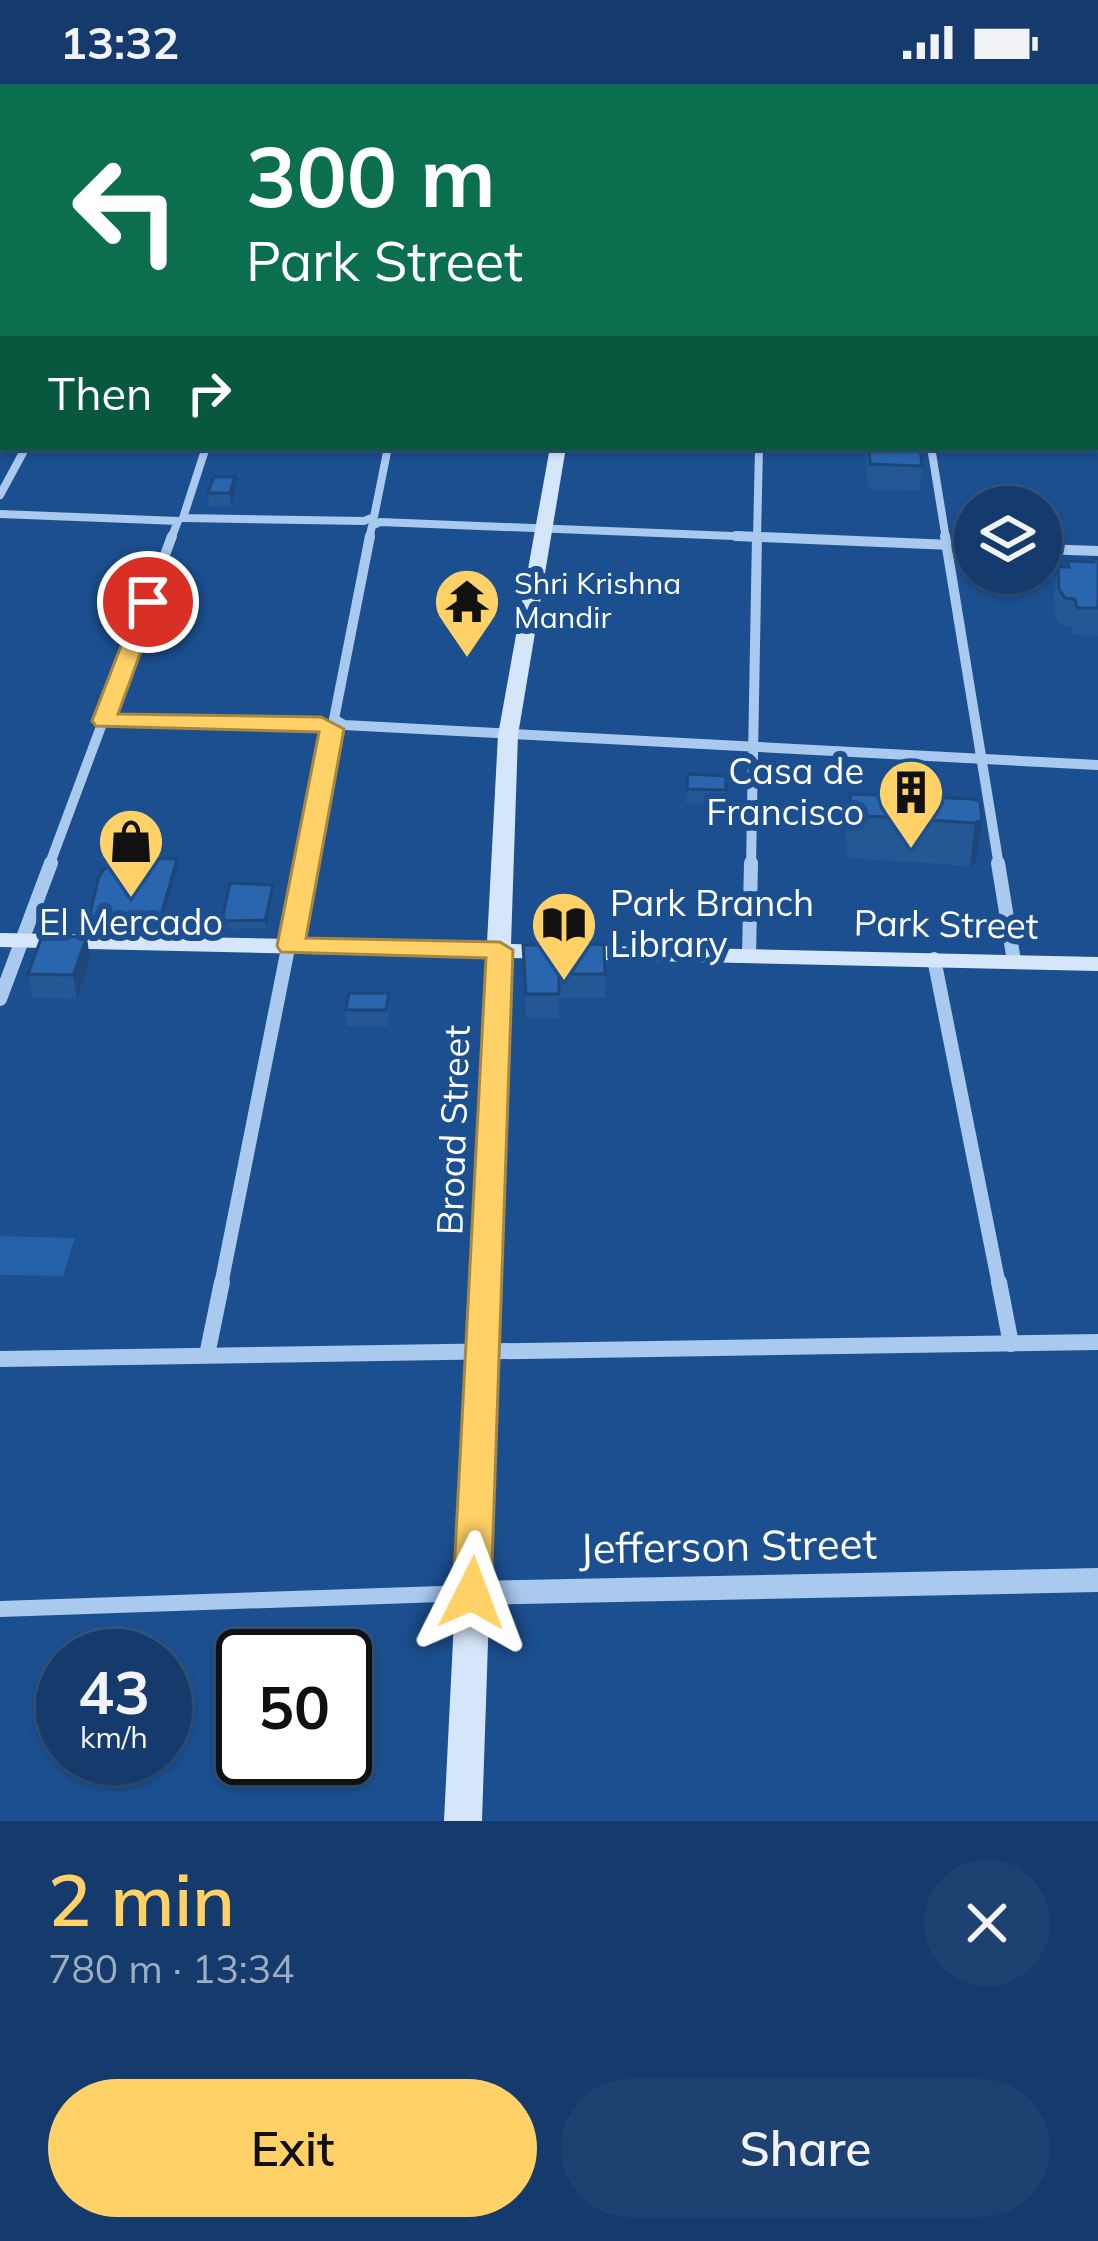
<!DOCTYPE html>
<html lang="en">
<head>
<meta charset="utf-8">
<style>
	:root { --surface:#143b6b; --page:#1d4271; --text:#f1f3f6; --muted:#9dadc1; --line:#33557e; --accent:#ffd166 }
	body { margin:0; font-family:Mulish,sans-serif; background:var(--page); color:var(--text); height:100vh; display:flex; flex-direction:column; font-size:45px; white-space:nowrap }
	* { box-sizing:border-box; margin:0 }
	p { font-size:39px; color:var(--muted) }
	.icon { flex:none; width:66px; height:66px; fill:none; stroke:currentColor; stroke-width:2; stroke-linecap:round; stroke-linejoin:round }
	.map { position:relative; height:1737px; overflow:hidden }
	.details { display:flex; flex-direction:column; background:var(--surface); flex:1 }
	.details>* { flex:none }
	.top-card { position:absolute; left:0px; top:0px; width:1098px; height:366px; box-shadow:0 3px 9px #0004,0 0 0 3px var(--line); background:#0b6e4f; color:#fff; overflow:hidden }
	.tools { position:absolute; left:954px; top:402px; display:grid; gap:24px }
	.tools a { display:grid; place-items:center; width:108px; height:108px; border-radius:50%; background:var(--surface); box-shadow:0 3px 9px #0004,0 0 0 3px var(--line); font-size:60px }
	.speed { position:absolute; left:36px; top:1545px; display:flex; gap:24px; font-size:60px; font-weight:700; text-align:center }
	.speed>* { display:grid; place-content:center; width:156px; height:156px; border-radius:50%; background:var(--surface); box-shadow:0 3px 9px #0004,0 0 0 3px var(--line); line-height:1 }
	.speed small { font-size:30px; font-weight:400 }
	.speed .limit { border:6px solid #111; border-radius:18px; background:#fff; color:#111 }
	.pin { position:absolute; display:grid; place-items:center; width:102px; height:102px; color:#fff; margin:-51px; border:6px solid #fff; border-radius:50%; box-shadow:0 3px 12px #0007 }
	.me { position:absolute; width:132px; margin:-66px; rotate:3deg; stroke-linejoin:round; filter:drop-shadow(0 0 9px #0008) }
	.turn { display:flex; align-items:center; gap:42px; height:252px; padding:0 48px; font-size:54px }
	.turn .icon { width:156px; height:156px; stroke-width:2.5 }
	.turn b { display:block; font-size:84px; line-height:102px }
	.then { display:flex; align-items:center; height:114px; padding:0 48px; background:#0003; gap:24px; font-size:45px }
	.round { display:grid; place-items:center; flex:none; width:126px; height:126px; border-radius:63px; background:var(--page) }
	.summary { display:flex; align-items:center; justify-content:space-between; height:204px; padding:0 48px }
	h1 { font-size:72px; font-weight:600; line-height:90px; color:var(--accent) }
	.action { display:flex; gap:24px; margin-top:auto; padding:24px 48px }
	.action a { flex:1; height:138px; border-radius:72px; background:var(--accent); color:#111; font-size:48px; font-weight:600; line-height:138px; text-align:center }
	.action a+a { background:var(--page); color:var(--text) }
	.status { display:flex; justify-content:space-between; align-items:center; height:84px; padding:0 60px; background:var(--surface); direction:ltr }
	.status svg { height:33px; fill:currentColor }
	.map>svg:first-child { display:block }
</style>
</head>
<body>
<div class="status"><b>13:32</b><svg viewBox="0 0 49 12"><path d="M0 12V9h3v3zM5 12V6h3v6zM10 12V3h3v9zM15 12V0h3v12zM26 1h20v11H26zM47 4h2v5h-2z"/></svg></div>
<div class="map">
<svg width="1098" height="1737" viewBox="0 0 1098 1737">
	<rect width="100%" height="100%" fill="#1b4f8f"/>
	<polygon fill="#2461a8" points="0,1152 75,1154 63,1192 0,1191"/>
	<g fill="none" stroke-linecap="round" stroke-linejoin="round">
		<polyline stroke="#a9c9ee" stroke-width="6" points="196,3 200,0"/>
		<g stroke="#a9c9ee" stroke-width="8">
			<polyline points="206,363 183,434 364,437 374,433 388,363"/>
			<polyline points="931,363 946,455"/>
			<polyline points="0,411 26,363"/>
			<polyline points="0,430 178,437 171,455"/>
			<polyline points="369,455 372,442 380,438 810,455"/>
			<polyline points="757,455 759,363"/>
		</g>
		<g stroke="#a9c9ee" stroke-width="10">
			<polyline points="370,452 334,635 344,641 1098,681"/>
			<polyline points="736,452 975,462"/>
			<polyline points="945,452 999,782"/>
			<polyline points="1041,465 1098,467"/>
			<polyline points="104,637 321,640 332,645 305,782"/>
			<polyline points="49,782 172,452"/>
			<polyline points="751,782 757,452"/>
		</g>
		<g stroke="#a9c9ee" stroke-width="14">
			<polyline points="998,779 1014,877"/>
			<polyline points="749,871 751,779"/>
			<polyline points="934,875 999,1201"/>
			<polyline points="0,915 51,779"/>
			<polyline points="221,1201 305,779"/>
		</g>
		<g stroke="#a9c9ee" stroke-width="16">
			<polyline points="999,1198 1011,1260"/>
			<polyline points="207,1271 222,1198"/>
			<polyline points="0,1275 1098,1258"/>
			<polyline points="0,1525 471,1509"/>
		</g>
		<g fill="#a9c9ee" fill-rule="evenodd">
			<polygon points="861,0 871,0 873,3 863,3"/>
			<polygon points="983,0 993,0 995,3 985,3"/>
			<polygon points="1095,11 1098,12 1098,21 1095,20"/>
			<polygon points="1098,1484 1098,1508 472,1521 462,1518 457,1509 462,1500 472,1497"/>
		</g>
		<g fill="#d6e6fa" fill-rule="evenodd">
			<polygon points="97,0 129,0 133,3 101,3"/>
			<polygon points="620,0 631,0 633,3 622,3"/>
			<rect x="0" y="274" width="3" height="8"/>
			<rect x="1095" y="320" width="3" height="10"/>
			<polygon points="550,363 566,363 518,651 511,860 1098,873 1098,887 511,874 482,1737 444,1737 487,874 0,863 0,849 487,859 498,651"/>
		</g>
		<g fill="#f0f6ff" fill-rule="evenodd">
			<rect x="0" y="55" width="3" height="8"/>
			<rect x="1095" y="58" width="3" height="8"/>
		</g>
		<polygon fill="#fff" fill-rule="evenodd" points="3,192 3,204 0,205 0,193"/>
	</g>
	<g fill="#245895">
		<polygon points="0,6 3,6 3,50 0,51"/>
		<polygon points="1095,23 1098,30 1098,53 1095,54"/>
		<rect x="1095" y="208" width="3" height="41"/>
		<polygon points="865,363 920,363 922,382 920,407 868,405"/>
		<polygon points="235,393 236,405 231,422 209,422 208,409"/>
		<polygon points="1093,474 1098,475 1098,552 1073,551 1071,542 1061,541 1055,532 1054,509 1058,483 1066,483 1067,477 1092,478"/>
		<polygon points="726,692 725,721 686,719 687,705"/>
		<polygon points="850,710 980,717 976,780 970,782 847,774 846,753"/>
		<polygon points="178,783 161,843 90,841 89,834"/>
		<polygon points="273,801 273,808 266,844 223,845 222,837"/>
		<polygon points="523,861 605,890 605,914 559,914 559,934 526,934"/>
		<polygon points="90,876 77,915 32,914 28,890"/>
		<polygon points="389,909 390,925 387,942 347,942 346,926"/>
	</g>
	<g fill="#1d4779">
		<polygon points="0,151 3,151 3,172 0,173"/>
		<polygon points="235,393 236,405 231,422 230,409"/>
		<polygon points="982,736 976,780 970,782 975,739"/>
		<polygon points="177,775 178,783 161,843 160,835"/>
		<polygon points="273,801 273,808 266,844 265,836"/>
		<polygon points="87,853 90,876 77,915 73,891"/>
	</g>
	<g fill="#2a66ad" stroke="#1d4779" stroke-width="3">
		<polygon points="55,0 99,0 97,3 53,3"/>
		<polygon points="1058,0 1084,0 1085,3 1059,3"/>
		<polygon points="0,6 3,6 3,34 0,35"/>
		<rect x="0" y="133" width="3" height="18"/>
		<rect x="1095" y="208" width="3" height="18"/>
		<polygon points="869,363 920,363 922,382 870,380"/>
		<polygon points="214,393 235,393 230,409 208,409"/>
		<polygon points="1093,474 1098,475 1098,524 1077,524 1075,515 1065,514 1059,505 1058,483 1069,483 1067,477 1094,478"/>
		<polygon points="688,690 726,692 726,706 687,705"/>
		<polygon points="850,710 973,715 980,717 982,736 975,739 851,731"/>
		<polygon points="132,774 177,775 160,835 89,834 99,792 105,784 129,784"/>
		<polygon points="230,799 273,801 265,836 222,837"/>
		<polygon points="42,852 87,853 73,891 28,890"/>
		<polygon points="604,860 605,890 559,890 559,910 526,910 523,861"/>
		<polygon points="349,909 389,909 386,926 346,926"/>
	</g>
	<polygon fill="#ffd166" stroke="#a68842" stroke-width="3" points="148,512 159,518 118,630 321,633 344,645 306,854 500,858 513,866 491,1509 486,1520 472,1525 459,1520 453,1509 486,874 281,868 277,862 319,648 96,642 92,637 138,518"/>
	<defs>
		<symbol id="temple-pin" viewBox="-11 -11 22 30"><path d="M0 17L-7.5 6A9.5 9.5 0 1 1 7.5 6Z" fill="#ffd166" stroke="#1b4f8f"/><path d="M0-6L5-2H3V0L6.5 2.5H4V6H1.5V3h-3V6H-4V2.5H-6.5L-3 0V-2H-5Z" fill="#111"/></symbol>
		<symbol id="building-pin" viewBox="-11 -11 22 30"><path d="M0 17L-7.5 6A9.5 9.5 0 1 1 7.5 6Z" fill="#ffd166" stroke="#1b4f8f"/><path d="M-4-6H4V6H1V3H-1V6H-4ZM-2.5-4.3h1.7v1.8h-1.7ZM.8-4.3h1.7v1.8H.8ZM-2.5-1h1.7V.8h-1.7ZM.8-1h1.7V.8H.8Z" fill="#111"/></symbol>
		<symbol id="shop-pin" viewBox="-11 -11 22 30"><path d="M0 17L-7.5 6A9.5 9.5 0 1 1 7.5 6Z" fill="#ffd166" stroke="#1b4f8f"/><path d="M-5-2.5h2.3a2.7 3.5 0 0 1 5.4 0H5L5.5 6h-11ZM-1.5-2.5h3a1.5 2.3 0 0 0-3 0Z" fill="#111"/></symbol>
		<symbol id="library-pin" viewBox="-11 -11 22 30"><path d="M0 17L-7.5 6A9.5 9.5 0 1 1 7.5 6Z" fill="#ffd166" stroke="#1b4f8f"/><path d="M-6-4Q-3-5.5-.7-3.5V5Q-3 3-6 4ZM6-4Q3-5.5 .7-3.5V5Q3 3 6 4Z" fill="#111"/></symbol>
	</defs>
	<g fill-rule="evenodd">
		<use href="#temple-pin" x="429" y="479" width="76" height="104"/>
		<use href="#building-pin" x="873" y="670" width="76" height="104"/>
		<use href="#shop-pin" x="93" y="719" width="76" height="104"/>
		<use href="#library-pin" x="526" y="802" width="76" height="104"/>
	</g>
	<g text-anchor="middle" stroke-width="12" stroke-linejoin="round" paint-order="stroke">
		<g font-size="30" fill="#fff" stroke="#1b4f8f" text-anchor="start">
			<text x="514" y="510">Shri Krishna<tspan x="514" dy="34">Mandir</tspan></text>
		</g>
		<g font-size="36" fill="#fff" stroke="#1b4f8f" text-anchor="end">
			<text x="864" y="700">Casa de<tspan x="864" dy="41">Francisco</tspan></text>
			<text x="610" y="832" text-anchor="start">Park Branch<tspan x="610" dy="41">Library</tspan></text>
			<text x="131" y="851" text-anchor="middle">El Mercado</text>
		</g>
		<g font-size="36" fill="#fff" stroke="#1b4f8f">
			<text transform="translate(946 840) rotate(1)" y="13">Park Street</text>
			<text transform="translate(453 1046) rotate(-88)" y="13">Broad Street</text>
		</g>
		<g font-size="42" fill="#fff" stroke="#1b4f8f">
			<text transform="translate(728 1462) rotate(-1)" y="15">Jefferson Street</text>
		</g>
	</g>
</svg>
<div class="tools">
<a><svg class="icon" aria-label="layers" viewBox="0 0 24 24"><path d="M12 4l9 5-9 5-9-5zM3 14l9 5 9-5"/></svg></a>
</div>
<div class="speed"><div>43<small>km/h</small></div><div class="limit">50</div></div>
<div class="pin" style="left:148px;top:518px;background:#d93025"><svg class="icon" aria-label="arrive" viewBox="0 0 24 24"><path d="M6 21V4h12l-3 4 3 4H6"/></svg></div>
<svg class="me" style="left:472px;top:1509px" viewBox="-20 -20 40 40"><path d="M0-17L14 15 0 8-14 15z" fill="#ffd166" stroke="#fff" stroke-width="4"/></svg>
<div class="top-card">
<div class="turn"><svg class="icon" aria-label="left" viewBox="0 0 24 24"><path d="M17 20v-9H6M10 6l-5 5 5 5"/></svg><div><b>300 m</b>Park Street</div></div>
<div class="then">Then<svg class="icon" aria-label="right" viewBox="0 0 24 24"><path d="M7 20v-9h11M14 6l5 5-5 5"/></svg></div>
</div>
</div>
<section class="details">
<div class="summary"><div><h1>2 min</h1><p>780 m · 13:34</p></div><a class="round"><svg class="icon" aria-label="close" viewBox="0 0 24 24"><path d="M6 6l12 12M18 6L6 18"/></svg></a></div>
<div class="action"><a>Exit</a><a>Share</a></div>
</section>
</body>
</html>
